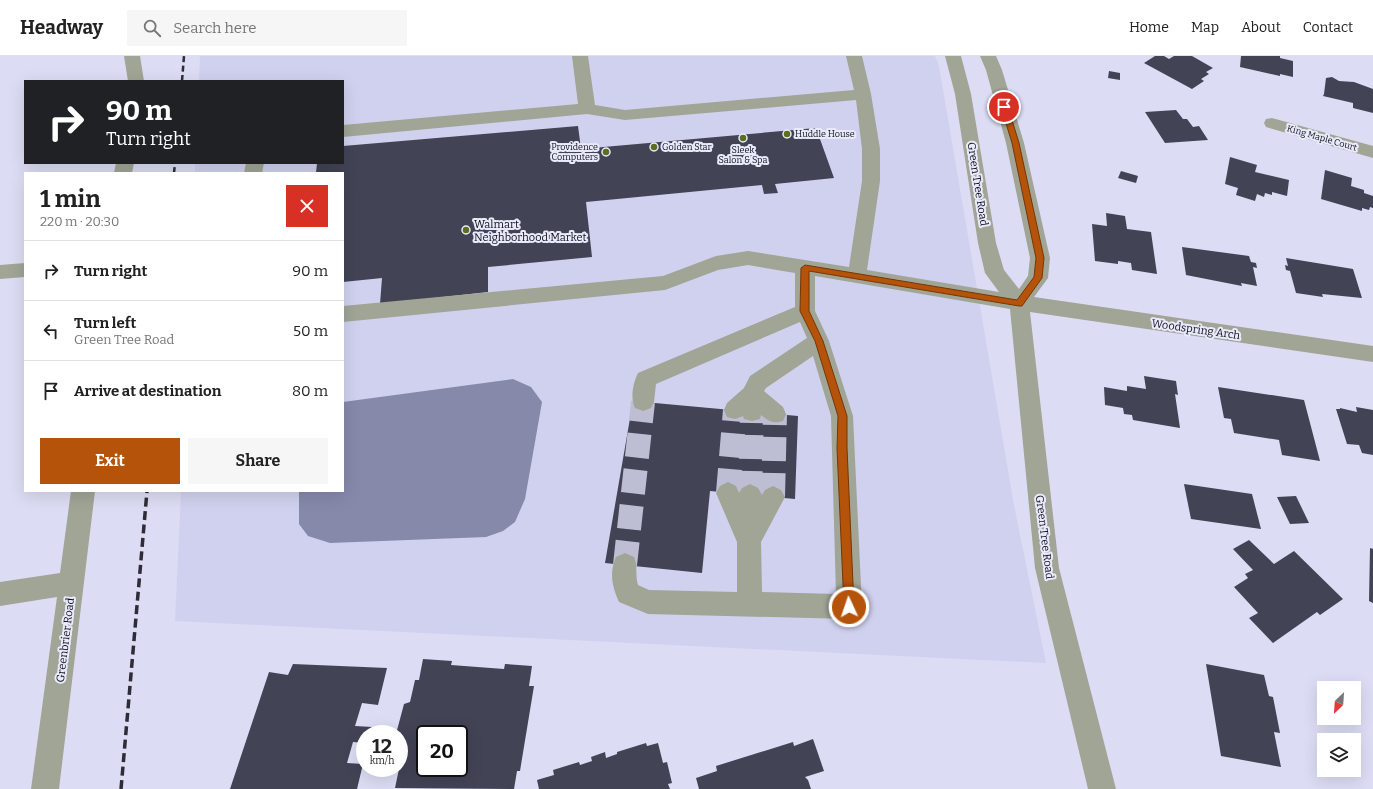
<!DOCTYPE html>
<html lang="en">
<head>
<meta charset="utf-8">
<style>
	:root { --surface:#fff; --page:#f6f6f6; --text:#222; --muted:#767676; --line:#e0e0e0; --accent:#b45309 }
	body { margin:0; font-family:Bitter,serif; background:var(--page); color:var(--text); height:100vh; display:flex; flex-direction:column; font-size:15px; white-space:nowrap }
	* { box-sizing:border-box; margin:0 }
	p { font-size:13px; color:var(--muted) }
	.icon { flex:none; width:22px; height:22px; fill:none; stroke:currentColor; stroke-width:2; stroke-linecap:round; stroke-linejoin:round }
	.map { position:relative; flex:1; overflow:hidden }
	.drawer { position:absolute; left:24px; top:116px; width:320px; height:320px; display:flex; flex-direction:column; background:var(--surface); border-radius:0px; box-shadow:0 4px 16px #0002 }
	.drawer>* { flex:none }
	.top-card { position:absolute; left:24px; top:24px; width:320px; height:84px; border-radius:0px; box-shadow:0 4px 16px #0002; background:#202124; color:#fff; overflow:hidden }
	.needle { width:26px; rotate:205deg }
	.fabs { position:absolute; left:1317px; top:625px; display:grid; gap:8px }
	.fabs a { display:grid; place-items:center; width:44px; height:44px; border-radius:0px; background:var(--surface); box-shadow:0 4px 16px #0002; font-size:20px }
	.speed { position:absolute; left:356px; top:669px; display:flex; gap:8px; font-size:20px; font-weight:700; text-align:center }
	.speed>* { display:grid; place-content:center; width:52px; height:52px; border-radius:50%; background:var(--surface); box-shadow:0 4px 16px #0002; line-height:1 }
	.speed small { font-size:10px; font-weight:400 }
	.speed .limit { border:2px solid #111; border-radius:6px; background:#fff; color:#111 }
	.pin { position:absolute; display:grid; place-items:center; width:34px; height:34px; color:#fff; margin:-17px; border:2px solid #fff; border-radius:50%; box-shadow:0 1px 4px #0007 }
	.me { position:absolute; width:44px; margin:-22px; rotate:357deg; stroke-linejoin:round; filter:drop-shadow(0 0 3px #0008) }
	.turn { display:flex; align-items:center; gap:14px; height:84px; padding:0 16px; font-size:18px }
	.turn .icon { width:52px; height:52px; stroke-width:2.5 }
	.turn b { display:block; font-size:28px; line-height:34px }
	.round { display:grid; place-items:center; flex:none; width:42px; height:42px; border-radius:0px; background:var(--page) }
	.overview { display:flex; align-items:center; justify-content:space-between; height:68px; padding:0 16px }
	h1 { font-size:24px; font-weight:700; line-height:30px }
	.action { display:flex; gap:8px; margin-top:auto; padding:8px 16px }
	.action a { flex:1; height:46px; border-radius:0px; background:var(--accent); color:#fff; font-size:16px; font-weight:700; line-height:46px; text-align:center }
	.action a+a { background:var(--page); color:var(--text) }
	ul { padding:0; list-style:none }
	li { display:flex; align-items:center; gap:12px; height:60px; padding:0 16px; border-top:1px solid var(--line) }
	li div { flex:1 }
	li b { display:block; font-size:15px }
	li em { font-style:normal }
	header { display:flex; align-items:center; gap:24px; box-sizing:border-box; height:56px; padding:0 20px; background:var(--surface); border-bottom:1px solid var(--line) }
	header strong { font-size:19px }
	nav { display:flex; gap:22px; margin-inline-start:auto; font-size:14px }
	.search { width:280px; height:36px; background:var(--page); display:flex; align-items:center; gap:10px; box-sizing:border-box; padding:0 14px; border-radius:0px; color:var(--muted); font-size:15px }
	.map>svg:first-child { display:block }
</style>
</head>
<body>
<header>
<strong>Headway</strong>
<div class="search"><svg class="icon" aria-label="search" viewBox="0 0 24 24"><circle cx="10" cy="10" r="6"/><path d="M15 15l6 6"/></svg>Search here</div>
<nav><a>Home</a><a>Map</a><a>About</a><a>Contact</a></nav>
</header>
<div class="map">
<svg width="1373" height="733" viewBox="0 0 1373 733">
	<rect width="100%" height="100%" fill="#dcddf4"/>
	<polygon fill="#d0d1ef" points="200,0 935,0 939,10 1014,449 1046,607 175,565 181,435 343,435 343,117 195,117 195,107 343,107 343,25 199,25"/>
	<polygon fill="#8789aa" points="513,323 531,331 542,346 525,443 515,466 503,475 486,481 330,487 308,480 299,468 299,435 343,435 343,346"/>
	<g fill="#424355" fill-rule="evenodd">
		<polygon points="1155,0 1164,0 1169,3 1174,0 1192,0 1213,12 1206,16 1209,18 1201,23 1204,25 1192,33 1144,7"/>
		<polygon points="1241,0 1280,0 1280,2 1293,5 1293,21 1280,18 1280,20 1240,11"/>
		<polygon points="1109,15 1120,17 1120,24 1108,22"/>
		<polygon points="1332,21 1339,25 1354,26 1373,33 1373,57 1353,52 1353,47 1323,40 1324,38 1326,22"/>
		<polygon points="1176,54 1183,63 1187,63 1193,71 1199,70 1208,84 1165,87 1145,56"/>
		<polygon points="578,70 581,93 816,72 834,122 775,128 778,137 764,138 762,129 586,146 592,201 488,211 488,236 380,248 382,222 343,226 343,117 316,117 317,107 343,107 343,90"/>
		<polygon points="1230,101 1257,109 1255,116 1289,124 1287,140 1272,136 1272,139 1265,137 1264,141 1257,138 1255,145 1236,139 1238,132 1225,128"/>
		<polygon points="1325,114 1352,122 1351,130 1364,134 1364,137 1373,140 1373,152 1370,151 1369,154 1362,152 1362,155 1321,143"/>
		<polygon points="1121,115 1138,120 1136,127 1118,122"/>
		<polygon points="1106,157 1125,160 1127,173 1151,176 1157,218 1132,214 1131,207 1118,205 1118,208 1095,205 1092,168 1107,170"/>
		<polygon points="1182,191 1249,200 1251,206 1256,207 1257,212 1253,211 1257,230 1241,227 1242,230 1186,219"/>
		<polygon points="1286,202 1353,213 1362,242 1322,238 1323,241 1296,237 1290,215 1286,214 1285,209 1288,210"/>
		<polygon points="1144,320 1176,325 1178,339 1175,338 1180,372 1133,364 1132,359 1124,358 1123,352 1105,349 1104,331 1127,335 1127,330 1146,333"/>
		<polygon points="1218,331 1304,344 1320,405 1282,399 1279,384 1234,377 1231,363 1224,362"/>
		<polygon points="633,345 798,360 795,443 710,435 702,517 605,507"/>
		<polygon points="1356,351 1373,354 1373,399 1362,397 1359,389 1347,388 1336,353 1340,353 1340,352 1357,356"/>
		<polygon points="1184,428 1252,438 1261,473 1191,463"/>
		<polygon points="1296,440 1309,467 1290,468 1277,441"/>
		<polygon points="1249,484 1274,508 1294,495 1343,543 1320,559 1317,556 1273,587 1249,562 1258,557 1234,531 1248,522 1245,518 1253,514 1233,493"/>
		<polygon points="1370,492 1373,493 1373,547 1369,545"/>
		<path d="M423,603L452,605L451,609L504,613L505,608L532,610L529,630H534L520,715H517L514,733L395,732L400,708H399V698L401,688H399V678H396L404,648L410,646L415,624H419ZM425,678H459V712H425Z"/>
		<polygon points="293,608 387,612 378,649 362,647 355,670 372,671 371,678 365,678 365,687 353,686 347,707 363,708 357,733 230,733 269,616 288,619"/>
		<polygon points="1206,608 1264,619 1269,640 1273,641 1280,677 1274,676 1281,711 1221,700"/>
		<polygon points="813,683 824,715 805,721 808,724 811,733 699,733 696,722 717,715 716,710 793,686 794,690"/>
		<polygon points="646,687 647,690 658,687 663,707 667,706 672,727 668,728 670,733 539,733 537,724 554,719 553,714 579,706 580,709 592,705 591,701 605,696 606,702 617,698 617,696"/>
	</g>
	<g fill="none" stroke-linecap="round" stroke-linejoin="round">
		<g stroke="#bdbed3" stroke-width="24" stroke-dasharray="24 12" stroke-linecap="butt">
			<polyline points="728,437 735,354"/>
			<polyline points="750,439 752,356"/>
			<polyline points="773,441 775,358"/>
			<polyline points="625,509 643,346"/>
		</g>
		<g fill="#a0a596" fill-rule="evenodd">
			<polygon points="124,0 140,0 144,25 128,25"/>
			<path d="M572,0H588L595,49L625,54L854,34L846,0H862L871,38L880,93V125L867,214L999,236L985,217L978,187L955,38L945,0H961L971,38L996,187L1004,214L1019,233L1028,220L1030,202L1006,87L986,14L980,0H996L1002,14L1024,87L1050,202L1048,222L1034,241L1373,290V306L1030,256L1059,512L1116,733H1088L1035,512L1010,253L815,220V255L829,285L853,360L862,551L858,560L849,563L648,558L619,546C612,530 609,517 616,501L625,497L634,501C638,510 635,519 638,529L649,534L737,536V486L716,437L720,430L728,426L736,430L739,437L742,432L750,428L758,432L762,439L765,434L773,430L781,434L785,441L761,486L762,536L836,538L831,360L813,300L766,332L764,335L783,351L786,358L783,365C773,368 769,366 761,359L760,363L752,365L744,363L743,360L735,363L727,361L724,354L727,347L744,332L750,320L807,282L800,266L656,328L654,346L651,352L643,355L635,352C630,342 633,327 638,317L795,251V217L748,209L718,214L665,234L343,266V250L663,220L716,200L748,195L849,211L862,125V93L856,44L625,64L587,58L343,81V69L578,48Z"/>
			<polygon points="1272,62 1373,90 1373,102 1266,71 1264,67 1266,63"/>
			<polygon points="116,107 134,107 132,117 114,117"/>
			<polygon points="246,107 264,107 262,117 244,117"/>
			<polygon points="25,207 25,221 0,223 0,209"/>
			<polygon points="71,435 95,435 59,733 31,733 57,541 0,550 0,526 60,517"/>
		</g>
		<g stroke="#2c2d36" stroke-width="2.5" stroke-dasharray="6 3.5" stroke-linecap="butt">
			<polyline points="182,25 184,0"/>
			<polyline points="174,117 175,107"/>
		</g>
		<polyline stroke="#2c2d36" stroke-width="3.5" stroke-dasharray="9 4.5" stroke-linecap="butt" points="121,733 147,435"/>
	</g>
	<polygon fill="#b45309" stroke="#753606" points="1004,48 1008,51 1019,87 1044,202 1042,222 1022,250 1019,250 809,215 809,255 823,285 847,360 847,392 854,551 853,555 849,556 846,555 844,551 837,392 838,360 815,285 800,255 801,212 805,209 1017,244 1034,221 1036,202 1012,87 1001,51"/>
	<g fill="#5b701f" stroke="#e9ebfd" stroke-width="1.5">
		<circle cx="787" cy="78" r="4"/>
		<circle cx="743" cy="82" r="4"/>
		<circle cx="654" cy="91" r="4"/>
		<circle cx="606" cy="96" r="4"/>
		<circle cx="466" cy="174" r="4"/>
	</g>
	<g text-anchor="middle" stroke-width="4" stroke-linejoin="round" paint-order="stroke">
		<g font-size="9" fill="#0f1017" stroke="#e9ebfd" text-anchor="start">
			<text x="795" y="81">Huddle House</text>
			<text x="598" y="94" text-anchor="end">Providence<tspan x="598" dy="10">Computers</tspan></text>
			<text x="662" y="94">Golden Star</text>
			<text x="743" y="97" text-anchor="middle">Sleek<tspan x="743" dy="10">Salon &amp; Spa</tspan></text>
		</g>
		<g font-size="9" fill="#0f1017" stroke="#e9ebfd">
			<text transform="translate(1322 82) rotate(16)" y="3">King Maple Court</text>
		</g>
		<g font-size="11" fill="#0f1017" stroke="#e9ebfd">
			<text transform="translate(978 128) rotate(81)" y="4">Green Tree Road</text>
			<text transform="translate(1196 273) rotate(8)" y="4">Woodspring Arch</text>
			<text transform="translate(1045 481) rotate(83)" y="4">Green Tree Road</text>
			<text transform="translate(65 584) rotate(-83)" y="4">Greenbrier Road</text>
		</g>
		<g font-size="11" fill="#0f1017" stroke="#e9ebfd" text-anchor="start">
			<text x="474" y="172">Walmart<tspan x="474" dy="13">Neighborhood Market</tspan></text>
		</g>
	</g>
</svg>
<div class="fabs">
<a><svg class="needle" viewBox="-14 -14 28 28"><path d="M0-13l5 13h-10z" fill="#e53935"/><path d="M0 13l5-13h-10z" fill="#767676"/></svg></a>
<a><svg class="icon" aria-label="layers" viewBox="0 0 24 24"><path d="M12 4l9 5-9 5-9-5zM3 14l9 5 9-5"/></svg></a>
</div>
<div class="speed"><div>12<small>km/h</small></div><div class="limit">20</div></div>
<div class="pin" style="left:1004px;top:51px;background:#d93025"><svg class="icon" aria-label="arrive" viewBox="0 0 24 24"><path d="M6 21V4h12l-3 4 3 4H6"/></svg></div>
<svg class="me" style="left:849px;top:551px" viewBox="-20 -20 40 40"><circle r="17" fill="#b45309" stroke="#fff" stroke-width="3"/><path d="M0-11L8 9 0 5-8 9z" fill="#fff"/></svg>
<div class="top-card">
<div class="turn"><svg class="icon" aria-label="right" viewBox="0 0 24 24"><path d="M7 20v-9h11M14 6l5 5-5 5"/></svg><div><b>90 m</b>Turn right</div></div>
</div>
<section class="drawer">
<div class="overview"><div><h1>1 min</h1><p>220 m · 20:30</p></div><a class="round" style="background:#d93025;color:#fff"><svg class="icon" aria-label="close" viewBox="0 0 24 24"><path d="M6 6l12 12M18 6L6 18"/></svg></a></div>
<ul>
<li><svg class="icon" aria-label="right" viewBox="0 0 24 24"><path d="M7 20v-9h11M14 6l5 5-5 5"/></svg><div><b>Turn right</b></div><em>90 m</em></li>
<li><svg class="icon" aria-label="left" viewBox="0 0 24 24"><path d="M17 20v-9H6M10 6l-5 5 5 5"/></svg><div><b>Turn left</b><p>Green Tree Road</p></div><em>50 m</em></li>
<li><svg class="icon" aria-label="arrive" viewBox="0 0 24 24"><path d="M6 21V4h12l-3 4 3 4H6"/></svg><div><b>Arrive at destination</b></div><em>80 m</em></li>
</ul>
<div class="action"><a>Exit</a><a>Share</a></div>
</section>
</div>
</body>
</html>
